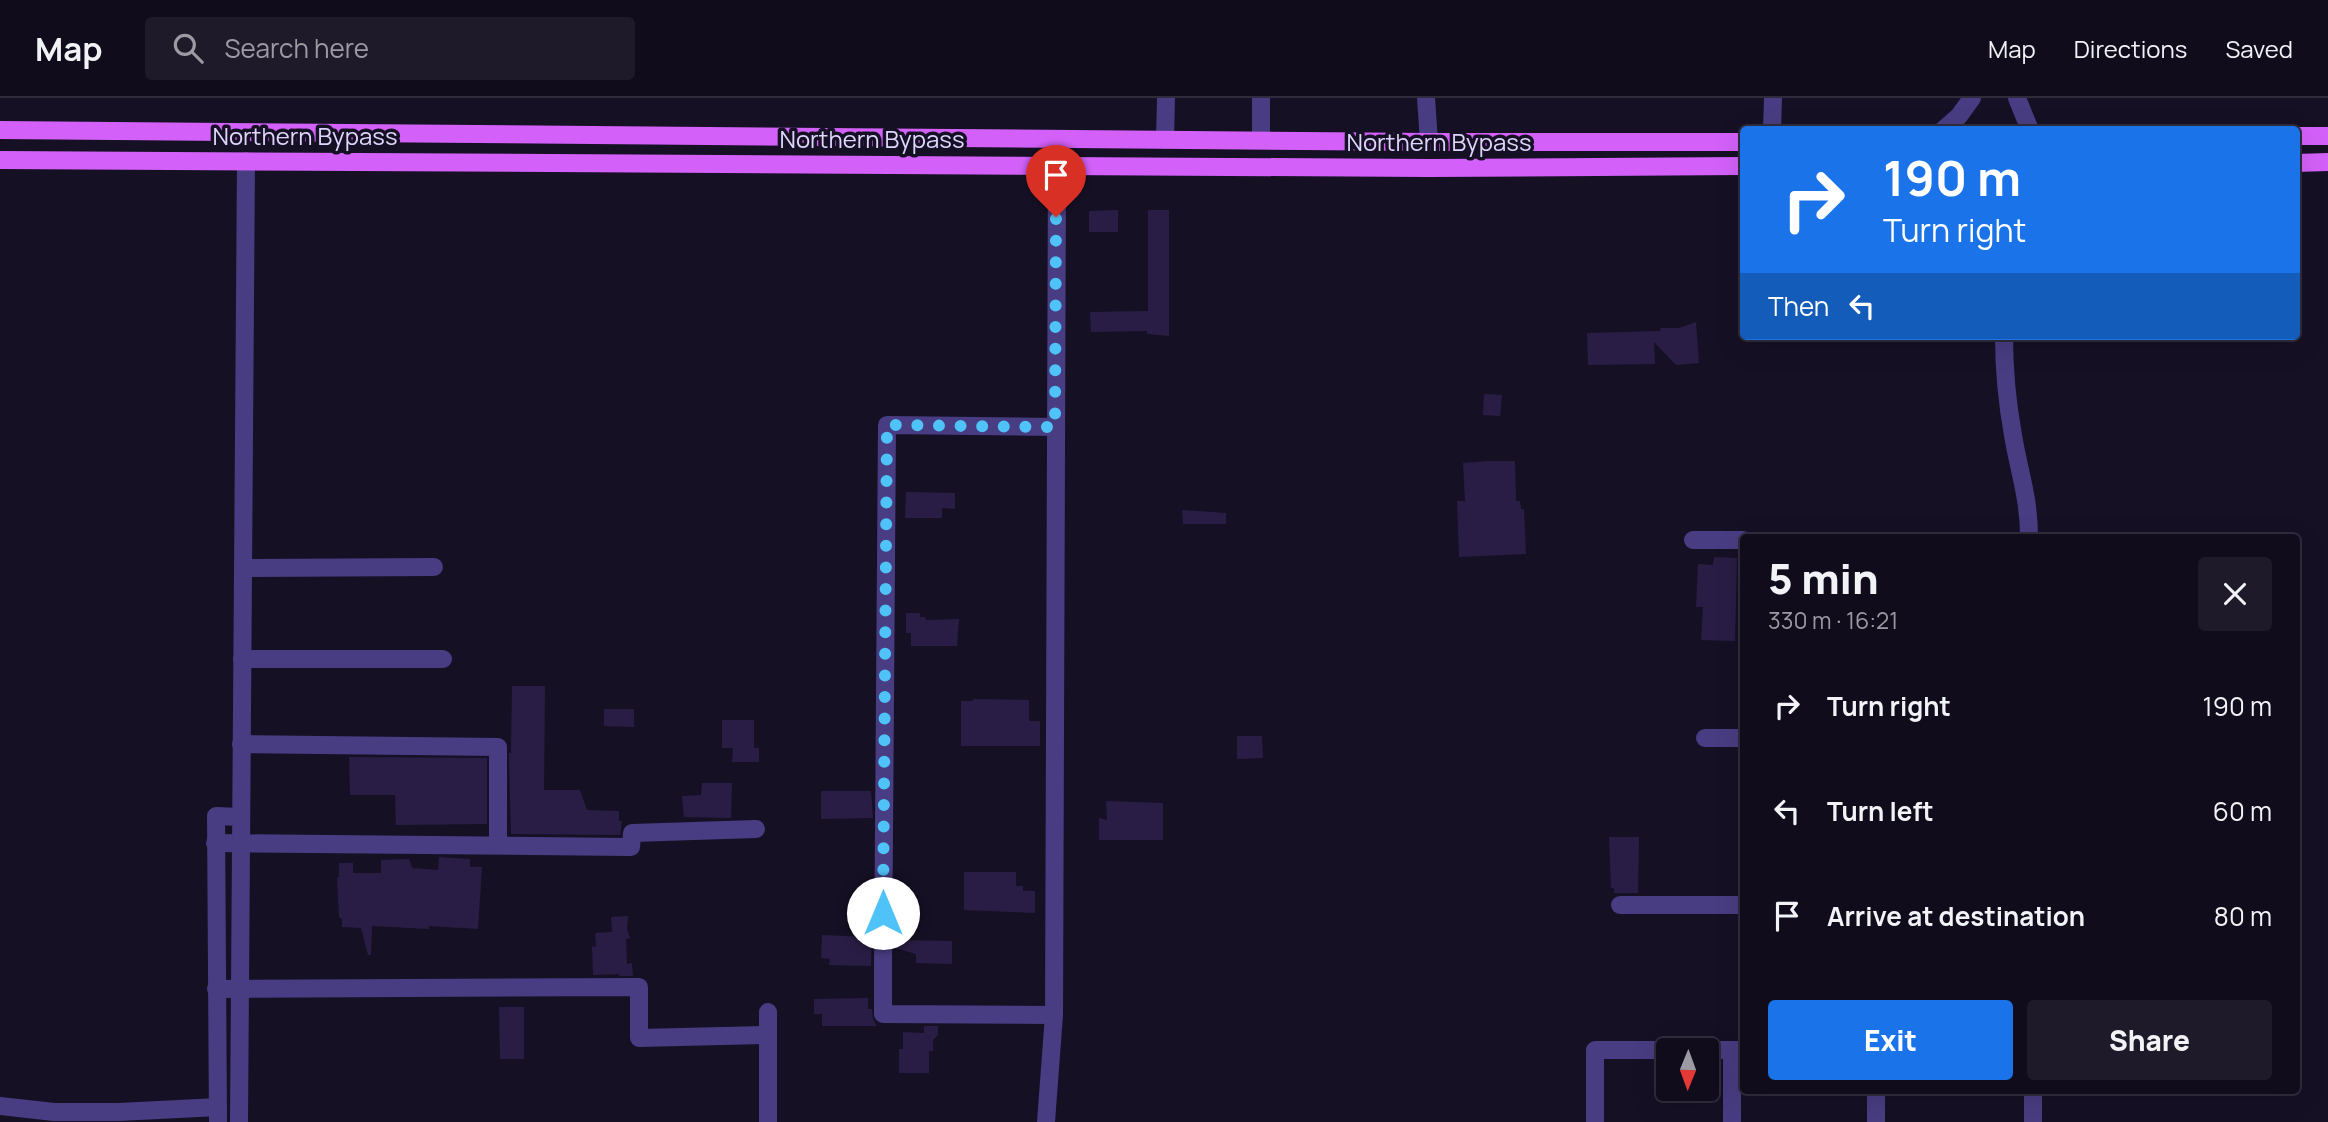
<!DOCTYPE html>
<html lang="en">
<head>
<meta charset="utf-8">
<style>
	:root { --surface:#100c1c; --page:#1e1a29; --text:#f1f3f6; --muted:#9c9ba3; --line:#302c3b; --accent:#1a73e8 }
	body { margin:0; font-family:Manrope,sans-serif; background:var(--page); color:var(--text); height:100vh; display:flex; flex-direction:column; font-size:26px; white-space:nowrap }
	* { box-sizing:border-box; margin:0 }
	p { font-size:23px; color:var(--muted) }
	.icon { flex:none; width:38px; height:38px; fill:none; stroke:currentColor; stroke-width:2; stroke-linecap:round; stroke-linejoin:round }
	.map { position:relative; flex:1; overflow:hidden }
	.sheet { position:absolute; left:1740px; top:436px; width:560px; height:560px; display:flex; flex-direction:column; background:var(--surface); border-radius:7px; box-shadow:0 7px 28px #0002,0 0 0 2px var(--line) }
	.sheet>* { flex:none }
	.top-card { position:absolute; left:1740px; top:28px; width:560px; height:214px; border-radius:7px; box-shadow:0 7px 28px #0002,0 0 0 2px var(--line); background:#1a73e8; color:#fff; overflow:hidden }
	.needle { width:46px; rotate:181deg }
	.fabs { position:absolute; left:1656px; top:940px; display:grid; gap:14px }
	.fabs a { display:grid; place-items:center; width:63px; height:63px; border-radius:7px; background:var(--surface); box-shadow:0 7px 28px #0002,0 0 0 2px var(--line); font-size:35px }
	.pin { position:absolute; display:grid; place-items:center; width:60px; height:60px; color:#fff; margin:-72px -30px; border-radius:50% 50% 50% 0; rotate:-45deg; box-shadow:0 0 7px #0007 }
	.pin .icon { rotate:45deg }
	.me { position:absolute; width:77px; margin:-38px; rotate:0deg; stroke-linejoin:round; filter:drop-shadow(0 0 5px #0008) }
	.turn { display:flex; align-items:center; gap:24px; height:147px; padding:0 28px; font-size:32px }
	.turn .icon { width:91px; height:91px; stroke-width:2.5 }
	.turn b { display:block; font-size:49px; line-height:60px }
	.then { display:flex; align-items:center; height:66px; padding:0 28px; background:#0003; gap:14px; font-size:26px }
	.round { display:grid; place-items:center; flex:none; width:74px; height:74px; border-radius:7px; background:var(--page) }
	.overview { display:flex; align-items:center; justify-content:space-between; height:119px; padding:0 28px }
	h1 { font-size:42px; font-weight:800; line-height:52px }
	.button { display:flex; gap:14px; margin-top:auto; padding:14px 28px }
	.button a { flex:1; height:80px; border-radius:7px; background:var(--accent); color:#fff; font-size:28px; font-weight:800; line-height:80px; text-align:center }
	.button a+a { background:var(--page); color:var(--text) }
	ul { padding:0; list-style:none }
	li { display:flex; align-items:center; gap:21px; height:105px; padding:0 28px }
	li div { flex:1 }
	li b { display:block; font-size:26px }
	li em { font-style:normal }
	header { display:flex; align-items:center; gap:42px; box-sizing:border-box; height:98px; padding:0 35px; background:var(--surface); border-bottom:2px solid var(--line) }
	header strong { font-size:33px }
	nav { display:flex; gap:38px; margin-inline-start:auto; font-size:24px }
	.search { width:490px; height:63px; background:var(--page); display:flex; align-items:center; gap:18px; box-sizing:border-box; padding:0 24px; border-radius:7px; color:var(--muted); font-size:26px }
	.map>svg:first-child { display:block }
</style>
</head>
<body>
<header>
<strong>Map</strong>
<div class="search"><svg class="icon" aria-label="search" viewBox="0 0 24 24"><circle cx="10" cy="10" r="6"/><path d="M15 15l6 6"/></svg>Search here</div>
<nav><a>Map</a><a>Directions</a><a>Saved</a></nav>
</header>
<div class="map">
<svg width="2328" height="1024" viewBox="0 0 2328 1024">
	<rect width="100%" height="100%" fill="#161025"/>
	<g fill="#2a1d45">
		<polygon points="1118,112 1118,134 1089,134 1089,113"/>
		<polygon points="1148,112 1169,112 1169,238 1147,236 1147,233 1091,234 1090,214 1148,213"/>
		<polygon points="1696,224 1699,265 1676,267 1654,244 1655,266 1588,267 1587,235 1661,233 1660,230 1679,230"/>
		<polygon points="1484,296 1502,297 1500,318 1483,317"/>
		<polygon points="1489,363 1515,363 1516,403 1520,403 1521,411 1524,411 1526,456 1459,459 1457,403 1465,403 1463,365"/>
		<polygon points="906,394 955,395 955,411 942,410 942,420 905,420"/>
		<polygon points="1182,412 1226,415 1226,426 1183,426"/>
		<polygon points="1714,459 1737,460 1735,543 1701,542 1703,509 1696,509 1698,466 1713,467"/>
		<polygon points="906,515 920,515 920,519 925,519 926,522 959,521 957,548 911,548 911,535 906,535"/>
		<polygon points="512,588 545,588 544,692 580,692 587,712 619,713 619,723 622,723 620,737 511,736 509,655 511,655"/>
		<polygon points="973,601 1029,602 1029,623 1040,623 1040,648 961,648 961,603 973,603"/>
		<polygon points="604,611 634,611 634,629 604,628"/>
		<polygon points="722,622 754,622 754,650 759,650 759,664 732,664 733,650 722,650"/>
		<polygon points="1237,638 1262,638 1263,660 1237,661"/>
		<polygon points="349,659 487,660 487,726 396,727 395,697 350,697"/>
		<polygon points="702,685 732,685 731,720 684,719 682,698 701,697"/>
		<polygon points="821,693 871,693 873,720 821,721"/>
		<polygon points="1106,703 1163,705 1163,742 1099,742 1099,720 1107,722"/>
		<polygon points="1609,739 1639,739 1638,795 1614,795 1614,790 1611,790"/>
		<polygon points="439,759 470,761 470,769 482,769 478,831 429,828 429,831 372,828 371,857 368,857 361,830 342,829 342,821 339,819 337,779 339,779 339,765 353,765 353,775 381,775 381,762 409,761 412,770 438,772"/>
		<polygon points="964,774 1016,774 1016,788 1023,788 1023,793 1035,793 1035,815 964,812"/>
		<polygon points="628,818 627,831 630,840 626,841 627,866 632,865 633,878 619,878 619,876 593,877 592,848 596,849 595,835 612,834 611,819"/>
		<polygon points="822,837 872,839 871,868 829,867 830,861 821,860"/>
		<polygon points="895,842 952,843 952,866 916,865 916,856 895,850"/>
		<polygon points="868,900 868,911 872,911 873,921 877,928 822,928 822,916 814,916 814,901"/>
		<polygon points="499,909 524,909 524,961 500,961"/>
		<polygon points="924,928 938,928 938,937 933,942 933,953 929,953 929,975 899,975 899,951 903,951 903,934 924,935"/>
	</g>
	<g fill="none" stroke-linecap="round" stroke-linejoin="round">
		<g stroke="#483d82" stroke-width="18">
			<polyline points="1426,0 1429,44"/>
			<polyline points="2017,0 2030,32"/>
			<polyline points="1772,32 1773,0"/>
			<polyline points="1943,32 1959,18 1972,0"/>
			<polyline points="1165,42 1166,0"/>
			<polyline points="1261,42 1261,0"/>
			<path d="M2004,238C2004,271 2007,304 2013,337C2019,374 2029,399 2029,439"/>
			<polyline points="1693,442 1743,442"/>
			<polyline points="243,470 434,469"/>
			<polyline points="242,561 443,561"/>
			<polyline points="1705,640 1743,640"/>
			<polyline points="241,646 498,649 498,747"/>
			<polyline points="215,745 631,749 632,735 756,731"/>
			<polyline points="1620,807 1743,807"/>
			<polyline points="216,891 639,889 639,940 768,937"/>
			<polyline points="768,914 768,1024"/>
			<polyline points="1054,917 883,916 883,869 887,327 1055,329"/>
			<polyline points="1706,952 1743,952"/>
			<polyline points="2033,992 2033,1024"/>
			<polyline points="0,1008 54,1014 119,1014 218,1009"/>
			<polyline points="218,1024 216,718 241,719"/>
			<polyline points="239,1024 246,63"/>
			<polyline points="1046,1024 1054,917 1057,67"/>
			<polyline points="1595,1024 1595,952 1668,952"/>
			<polyline points="1732,1024 1732,952"/>
			<polyline points="1876,1024 1876,992"/>
		</g>
		<g stroke="#d361f9" stroke-width="18">
			<polyline points="0,32 1429,44 1743,44"/>
			<polyline points="2296,38 2328,38"/>
			<polyline points="0,62 1428,70 1743,68"/>
			<polyline points="2296,65 2328,64"/>
		</g>
	</g>
	<g fill="none" stroke-linecap="round" stroke-linejoin="round">
		<polyline stroke="#4fc3f7" stroke-width="12" stroke-dasharray="0 21.6" points="883,815 887,327 1055,329 1056,119"/>
	</g>
	<g text-anchor="middle" stroke-width="7" stroke-linejoin="round" paint-order="stroke">
		<g font-size="24" fill="#dfd5fd" stroke="#161025">
			<text x="305" y="47">Northern Bypass</text>
			<text x="872" y="50">Northern Bypass</text>
			<text x="1439" y="53">Northern Bypass</text>
		</g>
	</g>
</svg>
<div class="fabs">
<a><svg class="needle" viewBox="-14 -14 28 28"><path d="M0-13l5 13h-10z" fill="#e53935"/><path d="M0 13l5-13h-10z" fill="#9c9ba3"/></svg></a>
</div>
<div class="pin" style="left:1056px;top:119px;background:#d93025"><svg class="icon" aria-label="arrive" viewBox="0 0 24 24"><path d="M6 21V4h12l-3 4 3 4H6"/></svg></div>
<svg class="me" style="left:883px;top:815px" viewBox="-20 -20 40 40"><circle r="19" fill="#fff"/><path d="M0-13L10 11 0 6-10 11z" fill="#4fc3f7"/></svg>
<div class="top-card">
<div class="turn"><svg class="icon" aria-label="right" viewBox="0 0 24 24"><path d="M7 20v-9h11M14 6l5 5-5 5"/></svg><div><b>190 m</b>Turn right</div></div>
<div class="then">Then<svg class="icon" aria-label="left" viewBox="0 0 24 24"><path d="M17 20v-9H6M10 6l-5 5 5 5"/></svg></div>
</div>
<section class="sheet">
<div class="overview"><div><h1>5 min</h1><p>330 m · 16:21</p></div><a class="round"><svg class="icon" aria-label="close" viewBox="0 0 24 24"><path d="M6 6l12 12M18 6L6 18"/></svg></a></div>
<ul>
<li><svg class="icon" aria-label="right" viewBox="0 0 24 24"><path d="M7 20v-9h11M14 6l5 5-5 5"/></svg><div><b>Turn right</b></div><em>190 m</em></li>
<li><svg class="icon" aria-label="left" viewBox="0 0 24 24"><path d="M17 20v-9H6M10 6l-5 5 5 5"/></svg><div><b>Turn left</b></div><em>60 m</em></li>
<li><svg class="icon" aria-label="arrive" viewBox="0 0 24 24"><path d="M6 21V4h12l-3 4 3 4H6"/></svg><div><b>Arrive at destination</b></div><em>80 m</em></li>
</ul>
<div class="button"><a>Exit</a><a>Share</a></div>
</section>
</div>
</body>
</html>
